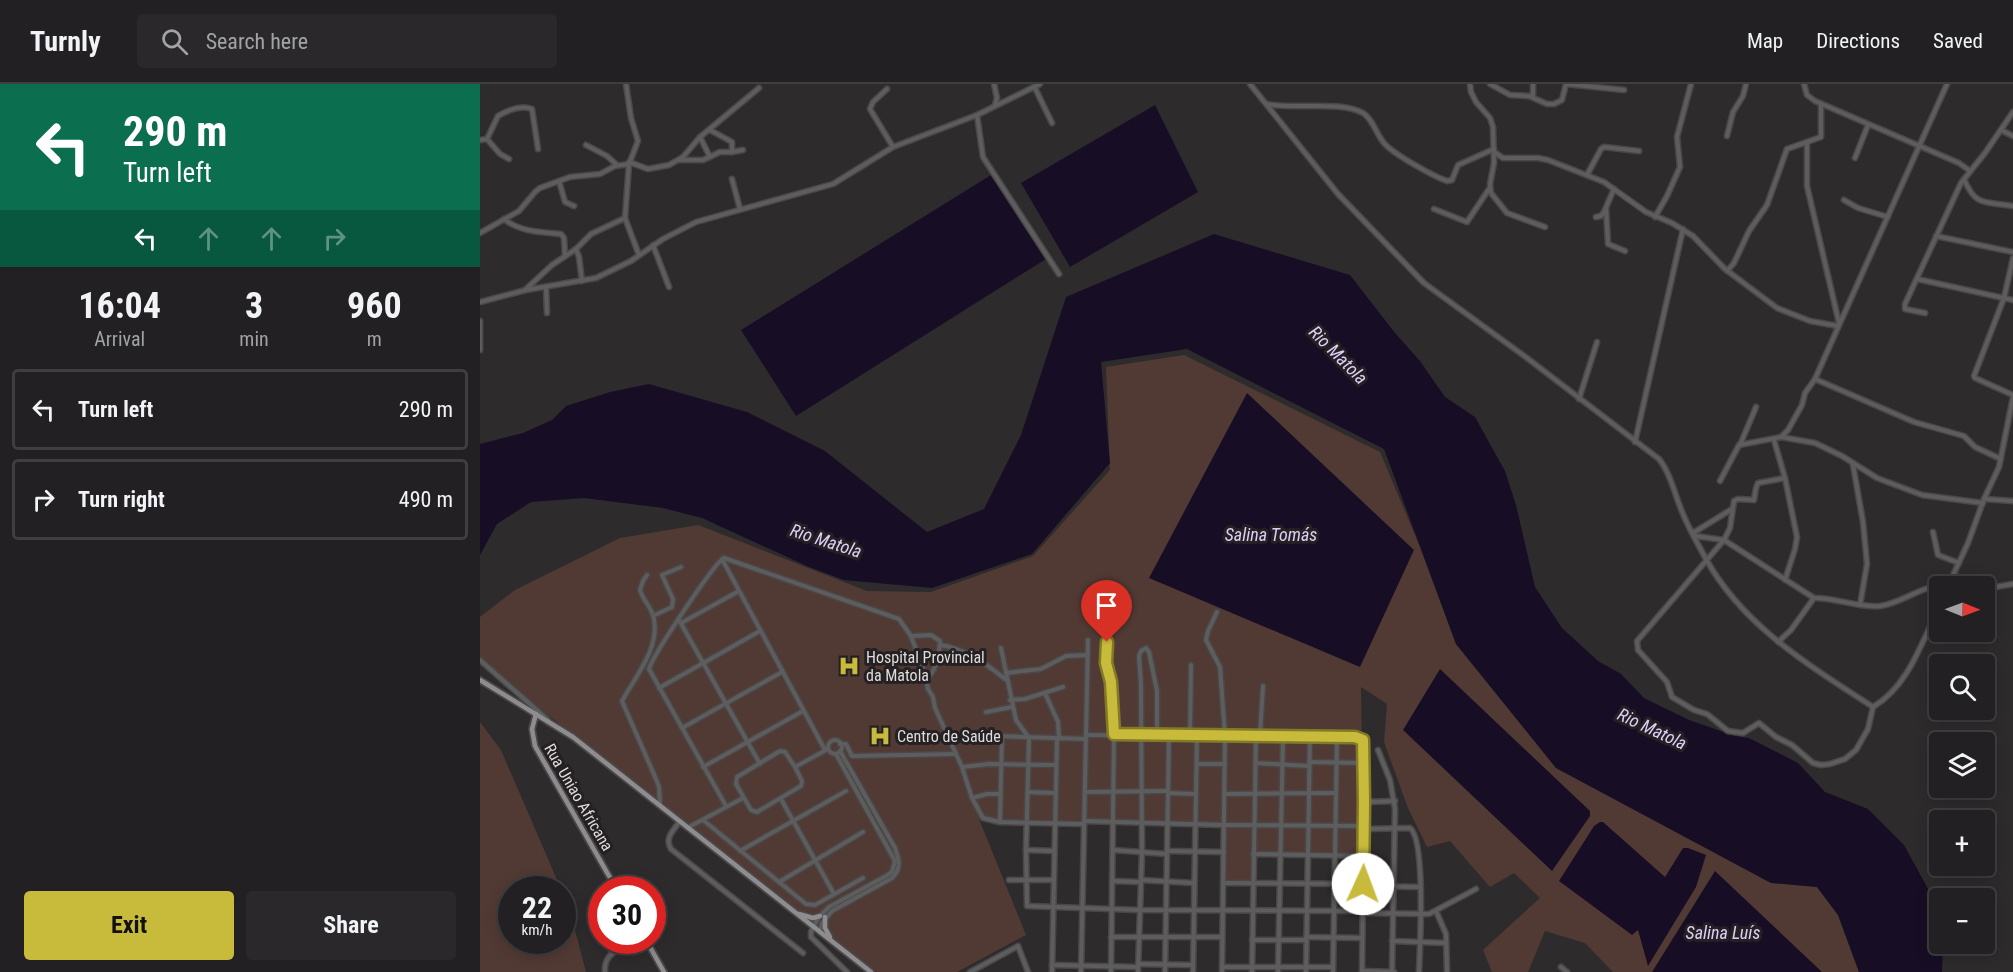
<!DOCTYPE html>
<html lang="en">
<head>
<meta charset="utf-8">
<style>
	:root { --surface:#222022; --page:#2a282a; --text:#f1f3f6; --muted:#a2a3a5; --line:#3f3e40; --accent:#c8bb3b }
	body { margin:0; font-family:"Roboto Condensed",sans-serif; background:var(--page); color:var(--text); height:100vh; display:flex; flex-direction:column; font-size:22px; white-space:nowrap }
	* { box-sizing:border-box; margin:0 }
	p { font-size:20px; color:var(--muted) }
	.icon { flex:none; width:33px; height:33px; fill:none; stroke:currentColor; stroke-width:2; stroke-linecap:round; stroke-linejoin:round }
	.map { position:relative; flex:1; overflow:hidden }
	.panel { display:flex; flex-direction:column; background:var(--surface); width:480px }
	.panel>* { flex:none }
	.banner { background:#0b6e4f; color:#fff; overflow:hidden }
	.needle { width:39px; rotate:91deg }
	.controls { position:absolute; left:1449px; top:492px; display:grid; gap:12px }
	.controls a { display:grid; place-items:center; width:66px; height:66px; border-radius:6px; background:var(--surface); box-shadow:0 3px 15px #0003,0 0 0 2px var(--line); font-size:30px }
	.speed { position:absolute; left:18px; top:792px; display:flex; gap:12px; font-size:30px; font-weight:700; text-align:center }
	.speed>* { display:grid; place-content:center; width:78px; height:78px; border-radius:50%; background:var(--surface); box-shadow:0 3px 15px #0003,0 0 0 2px var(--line); line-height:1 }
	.speed small { font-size:15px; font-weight:400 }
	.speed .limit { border:9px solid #d22; background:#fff; color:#111 }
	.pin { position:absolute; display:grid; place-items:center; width:51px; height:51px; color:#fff; margin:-62px -26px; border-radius:50% 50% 50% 0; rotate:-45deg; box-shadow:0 0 6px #0007 }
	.pin .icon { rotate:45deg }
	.me { position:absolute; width:66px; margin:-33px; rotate:2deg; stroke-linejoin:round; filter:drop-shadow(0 0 4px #0008) }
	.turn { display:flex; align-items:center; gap:21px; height:126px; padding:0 24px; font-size:27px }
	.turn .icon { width:78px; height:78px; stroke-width:2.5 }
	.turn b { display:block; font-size:42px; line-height:51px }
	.lanes { display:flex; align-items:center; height:57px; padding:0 24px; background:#0003; justify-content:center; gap:30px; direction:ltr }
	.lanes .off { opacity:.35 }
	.eta { display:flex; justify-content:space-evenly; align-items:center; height:102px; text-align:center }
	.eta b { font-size:36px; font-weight:700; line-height:42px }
	.primary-button { display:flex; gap:12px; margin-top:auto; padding:12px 24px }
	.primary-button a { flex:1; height:69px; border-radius:6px; background:var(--accent); color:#111; font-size:24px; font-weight:700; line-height:69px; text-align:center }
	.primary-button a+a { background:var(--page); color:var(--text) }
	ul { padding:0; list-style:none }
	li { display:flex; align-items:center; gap:18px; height:81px; margin:0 12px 9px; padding:0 12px; border:3px solid var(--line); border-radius:6px }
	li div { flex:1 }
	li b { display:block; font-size:22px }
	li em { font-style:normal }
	header { display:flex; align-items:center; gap:36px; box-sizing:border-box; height:84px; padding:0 30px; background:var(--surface); border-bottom:2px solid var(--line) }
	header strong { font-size:28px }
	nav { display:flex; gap:33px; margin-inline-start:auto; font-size:21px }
	.search { width:420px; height:54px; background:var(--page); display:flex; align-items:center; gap:15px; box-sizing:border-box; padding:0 21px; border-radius:6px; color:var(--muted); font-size:22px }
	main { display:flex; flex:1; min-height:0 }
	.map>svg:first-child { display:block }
</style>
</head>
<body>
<header>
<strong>Turnly</strong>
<div class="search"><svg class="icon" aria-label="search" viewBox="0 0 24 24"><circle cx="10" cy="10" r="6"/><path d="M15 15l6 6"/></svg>Search here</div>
<nav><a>Map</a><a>Directions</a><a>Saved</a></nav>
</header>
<main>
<section class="panel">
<div class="banner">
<div class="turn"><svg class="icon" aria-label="left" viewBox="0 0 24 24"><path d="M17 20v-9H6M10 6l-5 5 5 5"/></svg><div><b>290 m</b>Turn left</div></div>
<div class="lanes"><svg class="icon" aria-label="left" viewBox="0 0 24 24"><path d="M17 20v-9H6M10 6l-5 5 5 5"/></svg><svg class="icon off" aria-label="ahead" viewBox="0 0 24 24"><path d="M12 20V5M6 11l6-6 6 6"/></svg><svg class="icon off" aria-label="ahead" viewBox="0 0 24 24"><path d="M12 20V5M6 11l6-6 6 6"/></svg><svg class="icon off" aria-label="right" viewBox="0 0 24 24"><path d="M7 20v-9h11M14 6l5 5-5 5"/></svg></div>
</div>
<div class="eta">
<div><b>16:04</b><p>Arrival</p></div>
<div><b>3</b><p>min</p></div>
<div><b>960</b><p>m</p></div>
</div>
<ul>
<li><svg class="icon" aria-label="left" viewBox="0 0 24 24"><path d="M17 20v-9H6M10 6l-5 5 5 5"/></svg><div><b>Turn left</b></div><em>290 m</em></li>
<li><svg class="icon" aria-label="right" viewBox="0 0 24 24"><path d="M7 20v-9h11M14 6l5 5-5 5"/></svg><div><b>Turn right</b></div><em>490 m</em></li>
</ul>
<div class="primary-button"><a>Exit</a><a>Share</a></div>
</section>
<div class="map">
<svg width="1533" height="888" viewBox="0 0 1533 888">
	<rect width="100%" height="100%" fill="#2e2b2d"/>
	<g fill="#523a34">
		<polygon points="704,271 900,368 940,463 976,560 1076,684 1291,799 1337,803 1358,831 1379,888 1133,888 1105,859 1065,847 1048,888 1012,888 1003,866 1060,814 1034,789 1010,803 970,757 947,763 928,724 904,658 907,620 881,603 883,770 774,771 772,798 746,798 742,738 499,735 546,851 477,888 397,888 0,578 0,533 35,506 140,454 218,441 387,507 451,508 553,472 630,386 626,283"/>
		<polygon points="0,638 21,666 81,805 32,806 32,856 82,856 83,811 92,835 106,888 0,888"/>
	</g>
	<g fill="#170e25">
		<polygon points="675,21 718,108 590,183 541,99"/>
		<polygon points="511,91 566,175 316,332 261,246"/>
		<polygon points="734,150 870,191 915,249 940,277 965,313 995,333 1025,387 1036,421 1055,503 1082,544 1118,577 1141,590 1164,614 1209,636 1255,652 1269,654 1318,679 1345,708 1388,725 1424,761 1459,825 1460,860 1463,860 1462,888 1379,888 1358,831 1337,803 1291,799 1076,684 976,560 904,365 707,265 621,278 630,379 552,470 452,504 364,496 329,483 222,434 183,424 104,414 51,418 17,440 0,471 0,360 43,349 72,336 86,322 130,308 169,300 267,328 345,367 447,448 504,425 541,351 586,213"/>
		<polygon points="767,309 934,466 880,583 669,494"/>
		<polygon points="960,585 1110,727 1110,732 1072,787 923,646"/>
		<polygon points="1120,738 1123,738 1185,793 1203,764 1208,764 1226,771 1216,803 1168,882 1158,846 1152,851 1079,797 1114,742"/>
		<polygon points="1235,787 1342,888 1172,888"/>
	</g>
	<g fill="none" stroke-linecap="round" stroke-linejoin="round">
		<defs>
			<g id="minor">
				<polyline points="146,0 151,34 158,57 149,80 145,134 159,171"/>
				<polyline points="514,0 517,14 515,21"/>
				<path d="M770,0L858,110L944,199L1047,274L1179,375C1191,390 1195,412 1203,430C1209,445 1218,460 1226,475C1263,542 1330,582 1393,623"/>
				<polyline points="990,0 991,8 996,18 1010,34 1013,43 1014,79 1010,100 1011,109 1027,129 1065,143"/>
				<polyline points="1010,0 1030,11 1049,12 1067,20 1074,20 1082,16 1086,0"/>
				<polyline points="1053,0 1053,13"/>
				<polyline points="1086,0 1144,6"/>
				<polyline points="1324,0 1327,11 1335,17 1479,79 1490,87"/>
				<polyline points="555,4 572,39"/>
				<polyline points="407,5 393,18 390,25 413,63"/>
				<path d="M787,20C815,26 860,16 883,29C893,35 896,50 904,59C913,70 953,92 967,97L972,96L978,81L1014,65"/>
				<polyline points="497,31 503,73 579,190"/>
				<polyline points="230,46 252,58 252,68 263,66"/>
				<polyline points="1521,46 1533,52"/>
				<polyline points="1247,52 1253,28 1263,12 1266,0"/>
				<polyline points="220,53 230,73"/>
				<polyline points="7,55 20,70 29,75"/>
				<path d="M0,56L7,55L18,32C28,26 40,21 52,25L58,65"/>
				<polyline points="1327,58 1327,102 1359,239"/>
				<polyline points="106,61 127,72 137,81"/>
				<polyline points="1014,68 1023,74 1058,74 1068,76 1124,98 1166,128 1192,139 1213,152 1245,185 1297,224 1330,237 1358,242"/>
				<polyline points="1375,74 1388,41"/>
				<polyline points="199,76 223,76 240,68 252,68"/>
				<polyline points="149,78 168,85 189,81 203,73 220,53 279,4"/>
				<polyline points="1107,91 1121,65 1124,63 1159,67"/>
				<polyline points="252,95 260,125"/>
				<path d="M1484,95C1496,124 1506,117 1533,122"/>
				<polyline points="79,97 85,118 94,122"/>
				<polyline points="1364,116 1378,124 1408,133"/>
				<polyline points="1126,124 1128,160 1145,167"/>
				<polyline points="954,125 987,138 1009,105"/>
				<polyline points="1116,133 1121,132 1124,128 1134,105"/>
				<polyline points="1175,133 1187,112 1200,83 1197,53 1211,0"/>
				<path d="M24,135C40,148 61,148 81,150L84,154L85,172"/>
				<polyline points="0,149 39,127 55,108 60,104 90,93 120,90 135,82 149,80"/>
				<polyline points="1456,152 1533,168"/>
				<polyline points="173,161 189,203"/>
				<polyline points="96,165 99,173 102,197"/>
				<polyline points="1533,174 1524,214 1494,292 1495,294 1533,311"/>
				<polyline points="1247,187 1254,179 1269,147 1287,121 1307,65 1341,53 1341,20"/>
				<polyline points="1437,195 1533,216"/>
				<polyline points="66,203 67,229"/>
				<polyline points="46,205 72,181 96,165 111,150 145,134"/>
				<polyline points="0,218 46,206 116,194 151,177 183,155 216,138 353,100 413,63 497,31 560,0"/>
				<polyline points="1445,229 1425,225 1425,220 1481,99 1505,69 1533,28"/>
				<polyline points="0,237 0,266"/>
				<polyline points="1335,295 1434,338 1484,352 1495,363 1521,375"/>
				<polyline points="1099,315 1117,258"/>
				<polyline points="1301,353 1335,359 1362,372 1397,394 1442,411 1503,419"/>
				<polyline points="1294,356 1305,394 1317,453 1315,465 1305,496"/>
				<polyline points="1155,358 1203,145"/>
				<polyline points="1260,361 1276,323"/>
				<polyline points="1373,381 1383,438 1387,480 1380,521"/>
				<path d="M1305,394L1278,399L1276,404L1274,416L1258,415L1254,417L1250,444L1244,456L1157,557L1158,566L1187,598L1192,613L1214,626L1227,630L1248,647L1263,649L1279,639L1296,653L1312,661L1333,679L1341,681L1350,680L1365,675L1376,666L1388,645L1393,623C1429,602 1442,557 1460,521"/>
				<polyline points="1240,397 1259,361 1301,353 1308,346 1322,321 1325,309 1335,295 1467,0"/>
				<polyline points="1504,415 1533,417"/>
				<polyline points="1453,448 1458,471 1479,479"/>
				<polyline points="1213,449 1252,425"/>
				<path d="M1215,452L1244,456L1334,514C1357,514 1380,524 1400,522C1423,519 1441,501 1464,502"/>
				<polyline points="242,475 345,666"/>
				<path d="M167,491L163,497L160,506C163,516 170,522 173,531C182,562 155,593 142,617L176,695L179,703L180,720"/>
				<polyline points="1474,491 1496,502"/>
				<polyline points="1468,502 1488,459 1504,415 1519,383 1533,313"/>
				<polyline points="1504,505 1533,500"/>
				<polyline points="737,528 728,547 726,556 740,583 745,651 742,888"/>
				<polyline points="173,532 192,523 193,515 182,491 201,483"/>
				<polyline points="199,536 280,680"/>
				<polyline points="201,539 259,507"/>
				<path d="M431,552L451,551L460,557C460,570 456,587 446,596"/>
				<polyline points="627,558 626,579 631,598 634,650 631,888"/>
				<polyline points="1298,558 1311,546 1334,514"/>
				<path d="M460,561C483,564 507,580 525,595"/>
				<polyline points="521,564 536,636 549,654 546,766 547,822 659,826 882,827"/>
				<polyline points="0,576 68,636"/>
				<polyline points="526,589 561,585 586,572 608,571"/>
				<polyline points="179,604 280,547"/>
				<polyline points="565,609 578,638 579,655"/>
				<polyline points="530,616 545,615 583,603"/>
				<polyline points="506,628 532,623"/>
				<polyline points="202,644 302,588"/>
				<polyline points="486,651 606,655"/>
				<polyline points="606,651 875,653 883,656 884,718 882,888"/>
				<polyline points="710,651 711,581"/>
				<polyline points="780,651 783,602"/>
				<circle cx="355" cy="663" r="7"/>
				<polyline points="360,660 366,660 372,672 476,670"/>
				<polyline points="898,666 910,696 915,725 912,888"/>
				<polyline points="356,670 415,777 412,788 406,792 349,823 338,834 331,848 331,853 367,888"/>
				<polyline points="829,678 884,679"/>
				<polyline points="775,679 829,682"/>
				<polyline points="717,680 745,680"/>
				<polyline points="223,683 323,627"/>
				<polyline points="315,683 322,697 321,702 277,728 271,726 256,700 257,693 300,667 305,668 315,683 348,665"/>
				<polyline points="482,683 509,680 576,681"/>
				<polyline points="548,708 575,709"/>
				<polyline points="605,708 688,707"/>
				<polyline points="688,709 716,710"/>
				<polyline points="744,710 856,709"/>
				<polyline points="492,714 507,710 520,710"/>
				<polyline points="301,715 354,810"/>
				<polyline points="884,718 915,717"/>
				<path d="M246,722L169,585C173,571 234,479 244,474L419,535L431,552L445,590L448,605L453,613L455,624L482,683L492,714L503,734L520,738L604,740"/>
				<polyline points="223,736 326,820 335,821 383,794"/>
				<path d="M200,737C194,746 184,754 191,765L323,869"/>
				<polyline points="604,737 744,741 884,742"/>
				<polyline points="520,738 522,652"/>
				<polyline points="209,743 263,714"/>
				<path d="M884,745L930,744C946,756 940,863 939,888"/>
				<polyline points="546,766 574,767"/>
				<polyline points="633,766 687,770"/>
				<polyline points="260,767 366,707"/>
				<polyline points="687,767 744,768"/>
				<polyline points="773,770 884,772"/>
				<polyline points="529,796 573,796"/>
				<polyline points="661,796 714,799"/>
				<polyline points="632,797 661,798"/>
				<polyline points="299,798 383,748"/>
				<polyline points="743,799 883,800"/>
				<polyline points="883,802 940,803"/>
				<polyline points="956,827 966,850 967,888"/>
				<polyline points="116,828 122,843"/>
				<polyline points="882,829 949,830 996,805"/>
				<path d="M340,848L342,839L352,827L412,794C422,785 419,775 415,764L360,667"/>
				<polyline points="631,853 742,853"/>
				<polyline points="826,853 882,854"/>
				<polyline points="127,856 132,869"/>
				<polyline points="772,856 826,856"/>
				<polyline points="912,857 966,859"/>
				<polyline points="658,880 713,881"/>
				<polyline points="572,881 658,883"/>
				<polyline points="742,883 853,883"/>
				<polyline points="1081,883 1087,888"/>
				<polyline points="882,887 914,888"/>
				<path d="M125,888C123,868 143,863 158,856"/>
				<polyline points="490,888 538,862 548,888"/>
				<polyline points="572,888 577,655"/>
				<polyline points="601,888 608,556"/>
				<polyline points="658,888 662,768 661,601 659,572 661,567 666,564 669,568 677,607 677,651"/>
				<polyline points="685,888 689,651"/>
				<polyline points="713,888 717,651"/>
				<polyline points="772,888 776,651"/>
				<polyline points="798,888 803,652"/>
				<polyline points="826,888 830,652"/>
				<polyline points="853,888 857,653"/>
			</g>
			<g id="major">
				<polyline points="0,596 93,653 391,888"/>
				<polyline points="56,630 52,645 55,662 137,806"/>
				<polyline points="319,830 333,834 340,832"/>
				<polyline points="345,833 345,844 350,853"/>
				<polyline points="166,856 184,888"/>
			</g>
		</defs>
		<use href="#minor" stroke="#4a4749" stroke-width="7"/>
		<use href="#major" stroke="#4a4749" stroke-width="8"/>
		<use href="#minor" stroke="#5e5d5e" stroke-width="4"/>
		<use href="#major" stroke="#8f8c8f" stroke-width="4.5"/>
	</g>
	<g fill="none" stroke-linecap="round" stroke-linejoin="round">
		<defs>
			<polyline id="route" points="627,558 626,579 631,598 634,650 875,653 883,656 884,718 883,800"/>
		</defs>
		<use href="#route" stroke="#827a26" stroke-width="15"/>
		<use href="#route" stroke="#c8bb3b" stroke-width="10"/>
	</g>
	<defs>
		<symbol id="hospital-bare" viewBox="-9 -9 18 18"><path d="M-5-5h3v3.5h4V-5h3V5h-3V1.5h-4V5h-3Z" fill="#c8bb3b" stroke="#252123" stroke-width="2.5" paint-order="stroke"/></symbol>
	</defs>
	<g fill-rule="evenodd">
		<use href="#hospital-bare" x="354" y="567" width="30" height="30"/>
		<use href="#hospital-bare" x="385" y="637" width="30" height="30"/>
	</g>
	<g text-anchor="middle" stroke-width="6" stroke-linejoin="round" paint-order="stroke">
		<g font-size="16" fill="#dedcdd" stroke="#252123" text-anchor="start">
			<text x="386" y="579">Hospital Provincial<tspan x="386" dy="18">da Matola</tspan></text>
			<text x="417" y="658">Centro de Saúde</text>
		</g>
		<g font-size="16" fill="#dedcdd" stroke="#252123">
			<text transform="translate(99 713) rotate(60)" y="6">Rua Uniao Africana</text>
		</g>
		<g font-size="18" font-style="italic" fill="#decefa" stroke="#252123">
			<text transform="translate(858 271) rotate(45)" y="6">Rio Matola</text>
			<text x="791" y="457">Salina Tomás</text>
			<text transform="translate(346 457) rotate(18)" y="6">Rio Matola</text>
			<text transform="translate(1172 645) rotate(25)" y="6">Rio Matola</text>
			<text x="1243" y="855">Salina Luís</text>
		</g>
	</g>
</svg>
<div class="controls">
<a><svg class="needle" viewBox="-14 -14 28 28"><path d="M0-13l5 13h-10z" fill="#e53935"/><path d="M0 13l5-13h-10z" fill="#a2a3a5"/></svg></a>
<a><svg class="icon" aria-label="search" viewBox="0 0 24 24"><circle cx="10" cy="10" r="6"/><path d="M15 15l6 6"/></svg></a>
<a><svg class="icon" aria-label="layers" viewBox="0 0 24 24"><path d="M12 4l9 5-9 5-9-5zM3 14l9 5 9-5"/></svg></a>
<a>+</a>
<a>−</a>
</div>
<div class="speed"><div>22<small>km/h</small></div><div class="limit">30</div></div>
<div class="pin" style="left:627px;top:558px;background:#d93025"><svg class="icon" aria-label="arrive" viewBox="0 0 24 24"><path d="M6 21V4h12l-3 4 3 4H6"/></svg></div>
<svg class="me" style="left:883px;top:800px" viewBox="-20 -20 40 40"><circle r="19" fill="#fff"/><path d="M0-13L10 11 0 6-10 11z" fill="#c8bb3b"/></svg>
</div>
</main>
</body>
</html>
